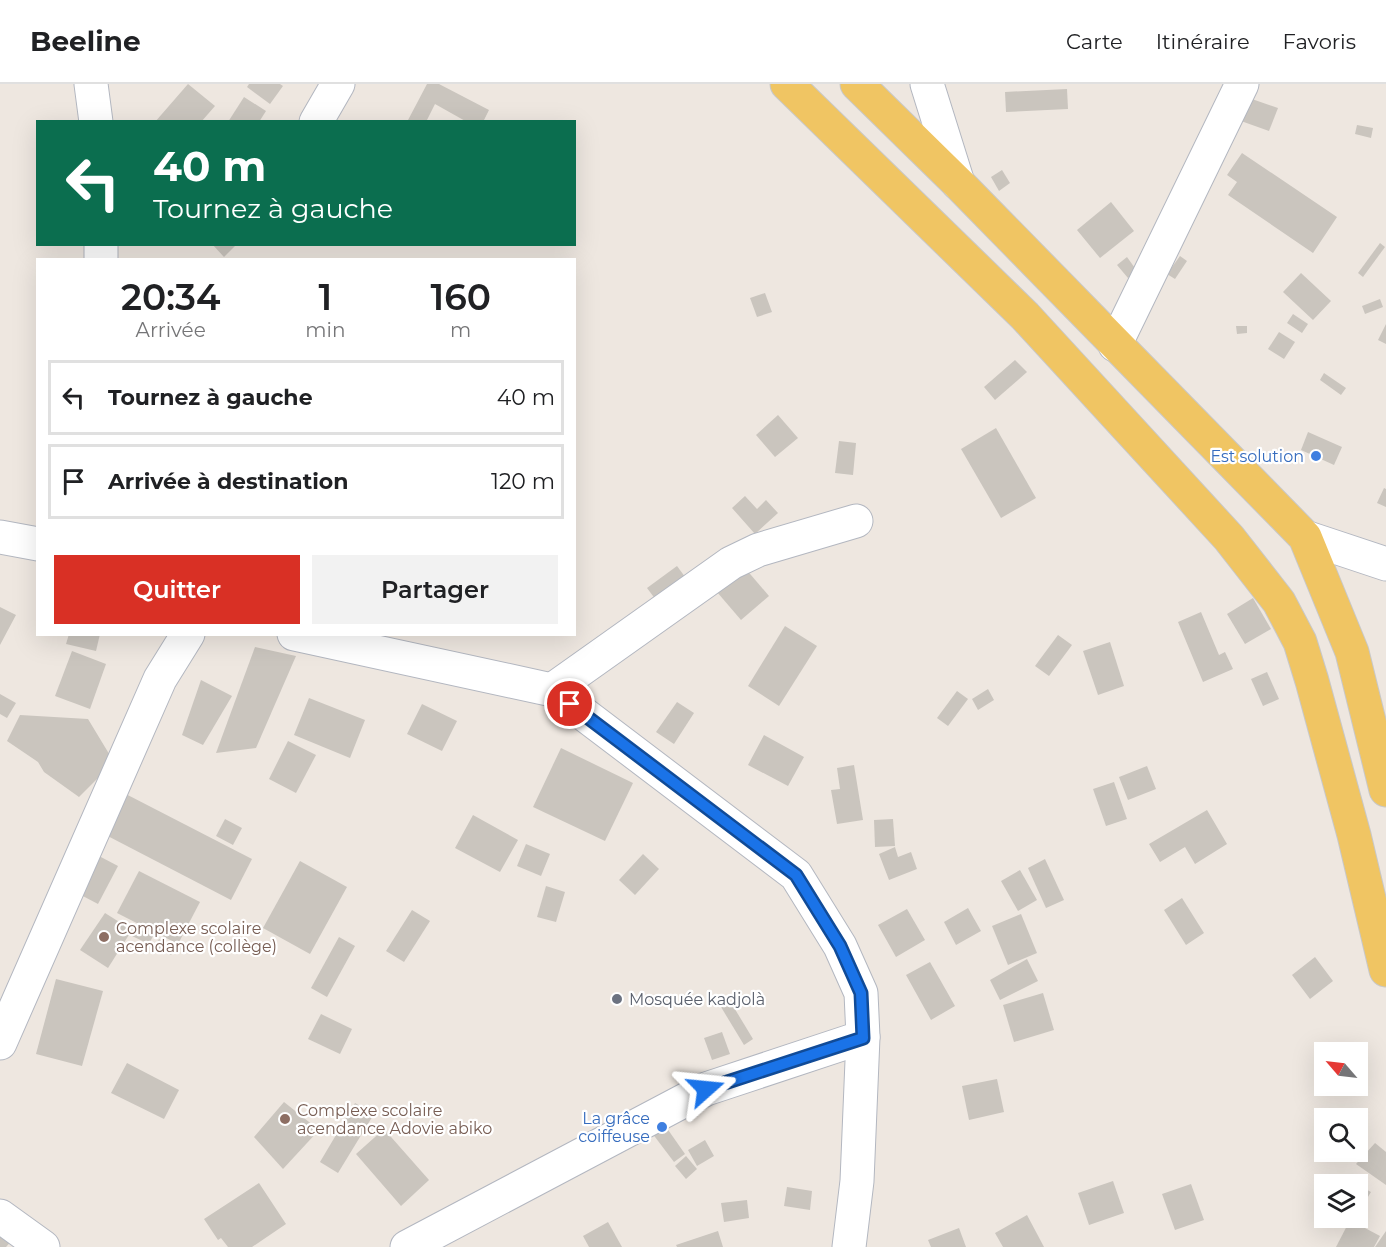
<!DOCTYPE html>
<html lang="fr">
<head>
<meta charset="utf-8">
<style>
	:root { --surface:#fff; --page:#f2f2f2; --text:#202124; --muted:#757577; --line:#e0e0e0; --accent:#d93025 }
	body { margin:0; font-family:Montserrat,sans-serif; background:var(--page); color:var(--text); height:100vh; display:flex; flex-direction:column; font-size:22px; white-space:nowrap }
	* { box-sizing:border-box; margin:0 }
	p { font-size:20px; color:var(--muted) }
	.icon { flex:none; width:33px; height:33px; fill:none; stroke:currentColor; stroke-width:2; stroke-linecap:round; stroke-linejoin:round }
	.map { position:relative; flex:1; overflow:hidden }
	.details { position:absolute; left:36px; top:174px; width:540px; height:378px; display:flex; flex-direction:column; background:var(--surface); border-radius:0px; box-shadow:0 6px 24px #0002 }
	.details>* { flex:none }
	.guide { position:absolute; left:36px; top:36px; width:540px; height:126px; border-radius:0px; box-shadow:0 6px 24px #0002; background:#0b6e4f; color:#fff; overflow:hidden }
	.needle { width:39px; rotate:298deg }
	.fabs { position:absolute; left:1314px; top:958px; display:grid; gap:12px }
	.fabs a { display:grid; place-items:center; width:54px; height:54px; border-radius:0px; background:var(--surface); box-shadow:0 6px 24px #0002; font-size:30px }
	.pin { position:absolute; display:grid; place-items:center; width:51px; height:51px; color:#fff; margin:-26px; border:3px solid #fff; border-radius:50%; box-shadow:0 2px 6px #0007 }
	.me { position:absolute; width:66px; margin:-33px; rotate:72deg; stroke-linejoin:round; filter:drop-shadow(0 0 4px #0008) }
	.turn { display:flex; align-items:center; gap:21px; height:126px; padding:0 18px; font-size:27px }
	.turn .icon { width:78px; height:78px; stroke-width:2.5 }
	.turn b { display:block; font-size:42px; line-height:51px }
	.eta { display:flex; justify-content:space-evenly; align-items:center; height:102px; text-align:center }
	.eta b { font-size:36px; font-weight:600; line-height:42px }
	.primary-button { display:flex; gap:12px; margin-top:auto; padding:12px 18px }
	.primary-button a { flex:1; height:69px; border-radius:0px; background:var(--accent); color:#fff; font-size:24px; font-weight:600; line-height:69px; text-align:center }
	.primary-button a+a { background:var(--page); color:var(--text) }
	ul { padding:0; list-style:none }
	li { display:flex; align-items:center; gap:18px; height:75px; margin:0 12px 9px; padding:0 6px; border:3px solid var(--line); border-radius:0px }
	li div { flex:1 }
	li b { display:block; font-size:22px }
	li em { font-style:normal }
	header { display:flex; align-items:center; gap:36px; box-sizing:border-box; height:84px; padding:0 30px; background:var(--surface); border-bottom:2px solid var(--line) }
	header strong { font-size:28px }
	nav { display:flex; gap:33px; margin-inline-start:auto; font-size:21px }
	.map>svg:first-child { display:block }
</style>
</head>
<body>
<header>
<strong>Beeline</strong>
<nav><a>Carte</a><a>Itinéraire</a><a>Favoris</a></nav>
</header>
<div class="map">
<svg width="1386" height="1163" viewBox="0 0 1386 1163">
	<rect width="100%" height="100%" fill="#eee7e0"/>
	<g fill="#cac5be">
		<polygon points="188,0 215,22 201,38 155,38"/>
		<polygon points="249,0 280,0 283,2 270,20 247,3"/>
		<polygon points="427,0 439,0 489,26 483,38 467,38 435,20 426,38 407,38"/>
		<polygon points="1067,5 1068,25 1006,28 1005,8"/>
		<polygon points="244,13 266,27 259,38 228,38"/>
		<polygon points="1249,14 1278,24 1269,47 1241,37"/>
		<polygon points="1357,41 1373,44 1371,54 1355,50"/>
		<polygon points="1242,69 1337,133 1313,169 1228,111 1237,98 1227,91"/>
		<polygon points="1002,86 1010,99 999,107 991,93"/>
		<polygon points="1111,118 1134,147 1100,174 1077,146"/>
		<polygon points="1380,159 1385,163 1363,193 1358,189"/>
		<polygon points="212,160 237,160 224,173"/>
		<polygon points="1180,172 1187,177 1175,195 1167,190"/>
		<polygon points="1127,173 1137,187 1128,194 1117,181"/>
		<polygon points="1301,189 1331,217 1313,236 1283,208"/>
		<polygon points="765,209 772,228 757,233 750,214"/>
		<polygon points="1380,215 1383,223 1365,230 1362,222"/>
		<polygon points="1293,230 1308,240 1302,249 1287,239"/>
		<polygon points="1386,240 1386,260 1378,256"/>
		<polygon points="1236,242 1247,242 1247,249 1237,250"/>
		<polygon points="1279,248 1295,258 1284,275 1268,265"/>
		<polygon points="1015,276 1027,288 995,316 984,303"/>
		<polygon points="1324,289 1346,304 1341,311 1320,296"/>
		<polygon points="778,331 798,354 775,373 756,351"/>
		<polygon points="996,344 1036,414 1001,434 961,365"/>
		<polygon points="1308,348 1342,363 1334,381 1301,366"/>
		<polygon points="839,357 856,359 853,391 835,389"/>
		<polygon points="1384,404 1386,405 1386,423 1377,419"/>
		<polygon points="745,412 757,425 766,416 778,429 755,450 732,424"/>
		<polygon points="677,482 691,501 662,524 647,504"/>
		<polygon points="745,484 769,512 741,536 717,508"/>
		<polygon points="1253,514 1271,545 1245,560 1227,530"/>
		<polygon points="0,523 16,531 0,561"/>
		<polygon points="1201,528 1219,571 1225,568 1233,585 1203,598 1178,538"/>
		<polygon points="785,542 817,562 779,622 748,602"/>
		<polygon points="69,550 100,550 96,567 66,560"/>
		<polygon points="1058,551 1072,561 1049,592 1035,582"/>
		<polygon points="1110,558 1124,602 1098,611 1083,567"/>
		<polygon points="255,563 296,572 256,664 216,669"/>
		<polygon points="72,567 106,580 90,625 55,612"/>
		<polygon points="1267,588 1279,615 1263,622 1251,595"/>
		<polygon points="201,596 232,612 203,661 182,651"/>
		<polygon points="988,605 994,616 978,626 972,615"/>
		<polygon points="957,607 968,615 948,642 937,634"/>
		<polygon points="0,610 16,619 7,634 0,630"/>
		<polygon points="309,614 365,636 350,674 294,651"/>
		<polygon points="677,618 694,629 674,660 656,648"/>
		<polygon points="422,620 457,637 442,667 407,650"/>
		<polygon points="20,631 88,635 114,678 79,713 44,688 38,678 7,657"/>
		<polygon points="764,651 804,673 788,702 748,681"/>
		<polygon points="288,657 316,671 296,709 269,695"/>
		<polygon points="561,664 633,699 605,757 533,723"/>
		<polygon points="854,681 863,736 837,740 831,706 840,705 837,684"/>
		<polygon points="1147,682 1156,705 1128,716 1119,693"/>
		<polygon points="1114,698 1127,735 1106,742 1093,705"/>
		<polygon points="118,706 252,775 231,816 100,748"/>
		<polygon points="1207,726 1227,760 1195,780 1185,763 1160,778 1149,760"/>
		<polygon points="473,731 518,756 500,788 455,764"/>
		<polygon points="225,735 242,744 233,761 216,752"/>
		<polygon points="893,735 895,762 875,763 874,736"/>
		<polygon points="526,760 550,770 541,792 517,782"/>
		<polygon points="895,763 898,773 911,768 917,785 889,796 879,770"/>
		<polygon points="643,770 659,785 635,811 619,796"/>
		<polygon points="99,772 118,782 98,820 79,810"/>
		<polygon points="1045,775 1064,816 1046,824 1028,784"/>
		<polygon points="300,777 347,803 310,870 263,844"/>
		<polygon points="1020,786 1037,816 1018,827 1001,797"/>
		<polygon points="139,787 200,818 178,860 117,829"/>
		<polygon points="546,802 565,808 556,838 537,833"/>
		<polygon points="1182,814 1204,849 1186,861 1164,826"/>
		<polygon points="968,824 981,847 956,861 944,838"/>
		<polygon points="907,825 925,856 896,873 878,841"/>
		<polygon points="412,826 430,837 404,878 386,867"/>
		<polygon points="105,829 132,846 108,884 80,866"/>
		<polygon points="1021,830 1037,869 1008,881 992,842"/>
		<polygon points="137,844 153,852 149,860 132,852"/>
		<polygon points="339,853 355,862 327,913 311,904"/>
		<polygon points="159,855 175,864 171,871 155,863"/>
		<polygon points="1315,873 1333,897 1310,915 1292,891"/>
		<polygon points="1027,875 1038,897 1000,916 990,896"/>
		<polygon points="930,878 955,922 931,936 906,891"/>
		<polygon points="56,895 103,907 82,982 36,970"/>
		<polygon points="1043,909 1054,946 1014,958 1003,921"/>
		<polygon points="727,912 753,955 744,961 718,918"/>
		<polygon points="321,930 352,945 340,970 308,955"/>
		<polygon points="722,948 730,970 712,976 704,954"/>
		<polygon points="127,979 179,1006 164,1035 111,1009"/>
		<polygon points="997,995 1004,1028 969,1036 962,1002"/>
		<polygon points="284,1018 319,1046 283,1085 254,1053"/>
		<polygon points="355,1019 374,1030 338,1089 320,1078"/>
		<polygon points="664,1040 685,1070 674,1078 652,1049"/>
		<polygon points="384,1045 429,1096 401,1122 356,1070"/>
		<polygon points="705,1056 714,1072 697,1082 688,1066"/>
		<polygon points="1375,1059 1386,1068 1386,1101 1356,1080"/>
		<polygon points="686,1072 697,1085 686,1095 675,1082"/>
		<polygon points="1349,1096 1371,1108 1363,1121 1358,1118 1358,1101 1346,1101"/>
		<polygon points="1113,1097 1124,1129 1089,1141 1078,1109"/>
		<polygon points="259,1099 286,1140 252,1163 228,1163 221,1154 218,1156 204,1135"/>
		<polygon points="1191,1100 1204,1136 1175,1146 1162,1110"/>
		<polygon points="787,1103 812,1107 810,1126 784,1122"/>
		<polygon points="747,1116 749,1134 724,1138 721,1119"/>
		<polygon points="1027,1131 1044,1163 1003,1163 995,1149"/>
		<polygon points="1350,1136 1380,1152 1374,1163 1336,1163"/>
		<polygon points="608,1138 622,1163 589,1163 583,1152"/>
		<polygon points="0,1142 14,1154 6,1163 0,1163"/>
		<polygon points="959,1144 966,1163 931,1163 928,1156"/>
		<polygon points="718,1147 723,1163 677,1163 676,1161"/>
		<polygon points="1386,1147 1386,1163 1375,1163"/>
	</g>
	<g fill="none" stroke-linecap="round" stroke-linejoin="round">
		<defs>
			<g id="minor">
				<polyline points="91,0 96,38"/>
				<polyline points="927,0 958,99"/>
				<polyline points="316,38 338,0"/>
				<polyline points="101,160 101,176"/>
				<polyline points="1115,261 1242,0"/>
				<polyline points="0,453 38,460"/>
				<polyline points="1305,453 1386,480"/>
				<polyline points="294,550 552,606 796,791 840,862 861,909 863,953 857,1097 849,1163"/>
				<polyline points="552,606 731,479 758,466 856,437"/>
				<polyline points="0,959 160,595 188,550"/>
				<polyline points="0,1132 43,1163"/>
				<polyline points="407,1163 706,1005 863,953"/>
			</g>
			<g id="major">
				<polyline points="787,0 1025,232 1229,454 1279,518 1300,558 1312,597 1354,751 1386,886"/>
				<polyline points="857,0 958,99 1305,453 1352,568 1386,706"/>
			</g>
		</defs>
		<use href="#minor" stroke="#b3b7c0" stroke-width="35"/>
		<use href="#major" stroke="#c8c8c8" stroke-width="35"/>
		<use href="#minor" stroke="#fff" stroke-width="33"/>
		<use href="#major" stroke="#f0c563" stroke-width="33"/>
	</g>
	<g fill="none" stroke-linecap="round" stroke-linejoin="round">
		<defs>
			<polyline id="route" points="570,620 796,791 840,862 861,909 863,954 706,1005"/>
		</defs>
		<use href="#route" stroke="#114b97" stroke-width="15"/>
		<use href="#route" stroke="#1a73e8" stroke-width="10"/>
	</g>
	<g fill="#3f7fe0" stroke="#fff" stroke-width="2">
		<circle cx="1316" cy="372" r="6"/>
		<circle cx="662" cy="1043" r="6"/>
	</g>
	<g fill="#8d6e63" stroke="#fff" stroke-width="2">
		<circle cx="104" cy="853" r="6"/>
		<circle cx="285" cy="1035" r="6"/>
	</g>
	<circle fill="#6b7280" stroke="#fff" stroke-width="2" cx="617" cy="915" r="6"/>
	<g text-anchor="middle" stroke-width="4.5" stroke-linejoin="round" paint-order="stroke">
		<g font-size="16" fill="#366cbe" stroke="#fff" text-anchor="end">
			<text x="1304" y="378">Est solution</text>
			<text x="650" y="1040">La grâce<tspan x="650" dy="18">coiffeuse</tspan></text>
		</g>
		<g font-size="16" fill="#785e54" stroke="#fff" text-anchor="start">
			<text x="116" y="850">Complexe scolaire<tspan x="116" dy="18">acendance (collège)</tspan></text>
			<text x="297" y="1032">Complexe scolaire<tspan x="297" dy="18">acendance Adovie abiko</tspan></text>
		</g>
		<g font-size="16" fill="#5b616d" stroke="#fff" text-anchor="start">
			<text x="629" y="921">Mosquée kadjolà</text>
		</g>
	</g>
</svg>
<div class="fabs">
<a><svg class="needle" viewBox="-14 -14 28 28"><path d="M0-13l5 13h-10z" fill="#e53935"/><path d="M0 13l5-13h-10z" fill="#757577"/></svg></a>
<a><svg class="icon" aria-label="search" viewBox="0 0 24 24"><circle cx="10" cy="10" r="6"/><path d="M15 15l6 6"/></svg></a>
<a><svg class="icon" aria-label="layers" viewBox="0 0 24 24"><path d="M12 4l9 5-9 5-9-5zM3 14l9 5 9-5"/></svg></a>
</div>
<div class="pin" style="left:570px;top:620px;background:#d93025"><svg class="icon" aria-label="arrive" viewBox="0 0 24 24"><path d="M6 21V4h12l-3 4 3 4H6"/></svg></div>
<svg class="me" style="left:706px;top:1005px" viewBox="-20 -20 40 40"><path d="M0-17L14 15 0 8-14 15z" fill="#1a73e8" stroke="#fff" stroke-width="4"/></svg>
<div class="guide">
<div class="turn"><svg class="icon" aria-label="left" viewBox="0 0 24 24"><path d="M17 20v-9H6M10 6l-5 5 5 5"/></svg><div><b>40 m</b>Tournez à gauche</div></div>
</div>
<section class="details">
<div class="eta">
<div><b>20:34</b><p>Arrivée</p></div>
<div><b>1</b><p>min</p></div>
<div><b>160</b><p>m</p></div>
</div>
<ul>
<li><svg class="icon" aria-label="left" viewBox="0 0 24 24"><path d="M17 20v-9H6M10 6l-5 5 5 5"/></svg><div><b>Tournez à gauche</b></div><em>40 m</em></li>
<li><svg class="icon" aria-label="arrive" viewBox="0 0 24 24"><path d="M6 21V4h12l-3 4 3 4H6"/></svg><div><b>Arrivée à destination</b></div><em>120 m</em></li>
</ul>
<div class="primary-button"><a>Quitter</a><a>Partager</a></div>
</section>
</div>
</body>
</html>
